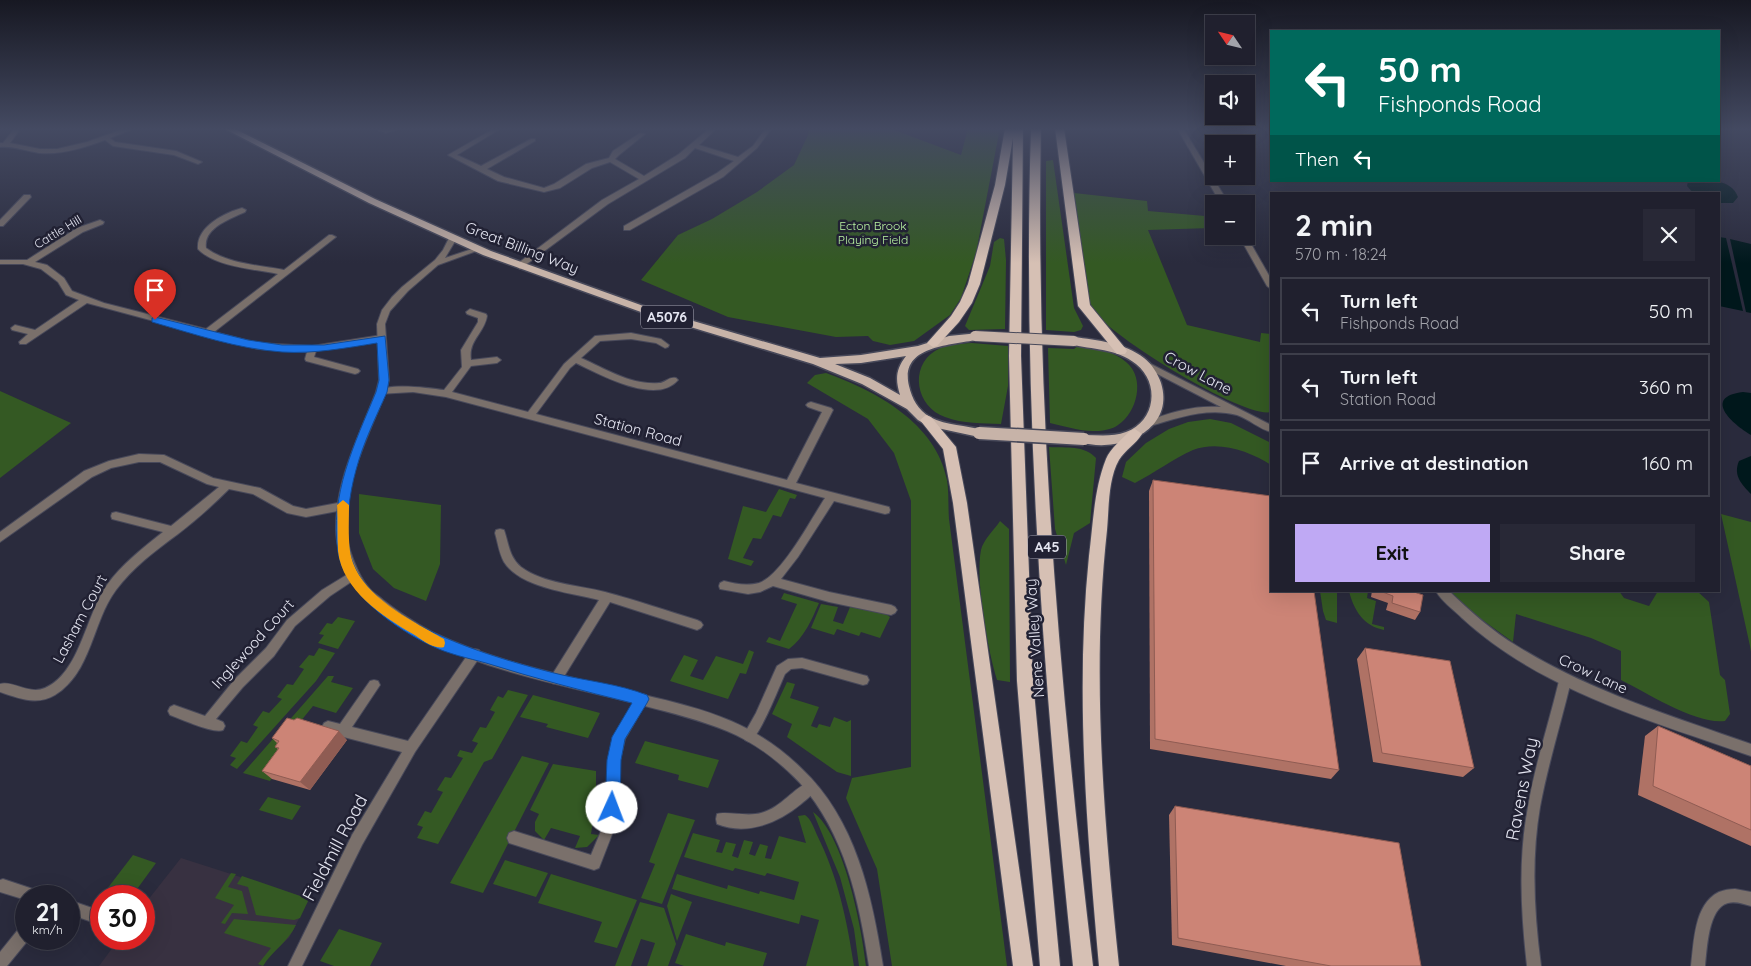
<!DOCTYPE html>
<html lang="en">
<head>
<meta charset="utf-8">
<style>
	:root { --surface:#20202e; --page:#282836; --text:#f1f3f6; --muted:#a2a3aa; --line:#3d3e4a; --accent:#bfa9f4 }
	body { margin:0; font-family:Quicksand,sans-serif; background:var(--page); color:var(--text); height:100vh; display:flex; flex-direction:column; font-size:19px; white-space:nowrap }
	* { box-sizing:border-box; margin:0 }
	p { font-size:16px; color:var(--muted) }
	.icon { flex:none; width:28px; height:28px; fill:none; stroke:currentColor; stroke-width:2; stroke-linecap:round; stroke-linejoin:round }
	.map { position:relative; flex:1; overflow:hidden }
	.panel { position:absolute; left:1270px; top:192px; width:450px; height:400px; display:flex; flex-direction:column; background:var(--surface); border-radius:0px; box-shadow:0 5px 20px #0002,0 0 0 1px var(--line) }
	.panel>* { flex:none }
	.banner { position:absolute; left:1270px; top:30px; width:450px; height:152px; border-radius:0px; box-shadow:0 5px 20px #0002,0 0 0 1px var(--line); background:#00695c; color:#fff; overflow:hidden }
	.needle { width:32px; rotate:305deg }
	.controls { position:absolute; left:1205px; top:15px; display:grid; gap:10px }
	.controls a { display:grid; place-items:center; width:50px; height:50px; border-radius:0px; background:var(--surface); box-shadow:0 5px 20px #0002,0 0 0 1px var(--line); font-size:25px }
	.speed { position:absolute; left:15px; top:885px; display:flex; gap:10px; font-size:25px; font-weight:700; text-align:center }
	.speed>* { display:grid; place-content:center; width:65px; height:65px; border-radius:50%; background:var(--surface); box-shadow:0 5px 20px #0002,0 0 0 1px var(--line); line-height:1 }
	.speed small { font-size:12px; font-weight:400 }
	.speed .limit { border:8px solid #d22; background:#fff; color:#111 }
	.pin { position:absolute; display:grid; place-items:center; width:42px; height:42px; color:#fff; margin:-51px -21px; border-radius:50% 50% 50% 0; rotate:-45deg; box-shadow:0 0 5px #0007 }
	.pin .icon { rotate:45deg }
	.me { position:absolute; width:55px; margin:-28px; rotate:2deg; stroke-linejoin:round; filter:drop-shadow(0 0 4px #0008) }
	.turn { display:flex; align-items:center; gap:18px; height:105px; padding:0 25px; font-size:22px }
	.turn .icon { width:65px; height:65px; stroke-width:2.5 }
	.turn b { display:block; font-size:35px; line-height:42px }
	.then { display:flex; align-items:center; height:48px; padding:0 25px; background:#0003; gap:10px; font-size:19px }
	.round { display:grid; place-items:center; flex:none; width:52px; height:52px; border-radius:0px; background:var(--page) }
	.overview { display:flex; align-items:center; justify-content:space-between; height:85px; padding:0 25px }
	h1 { font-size:30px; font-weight:800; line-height:38px }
	.button { display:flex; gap:10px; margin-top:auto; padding:10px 25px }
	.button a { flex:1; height:58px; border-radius:0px; background:var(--accent); color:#111; font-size:20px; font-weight:800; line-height:58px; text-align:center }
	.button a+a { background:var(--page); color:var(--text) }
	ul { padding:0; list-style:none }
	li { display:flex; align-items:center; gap:15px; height:68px; margin:0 10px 8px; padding:0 15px; border:2px solid var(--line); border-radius:0px }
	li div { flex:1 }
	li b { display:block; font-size:19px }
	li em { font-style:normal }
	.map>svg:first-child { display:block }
</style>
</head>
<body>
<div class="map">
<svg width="1751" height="966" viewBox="0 0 1751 966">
	<rect width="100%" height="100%" fill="#2a2b3d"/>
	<polygon fill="#383141" points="181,858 309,899 289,938 269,955 263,966 99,966 119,939 144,939 144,905"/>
	<g fill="#345923">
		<polygon points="809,128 889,128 961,155 968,128 1000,128 976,253 961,298 950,315 914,341 890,345 873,341 868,336 836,337 728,317 641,280 678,235 712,219 757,192 794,165 808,135"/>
		<polygon points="1053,160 1074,308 1083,326 1081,330 1074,332 1046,330 1046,161"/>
		<path d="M1074,193L1147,201L1148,211L1205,216L1211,228L1148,230L1187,325L1260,342L1261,333L1271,334V412C1244,419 1103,333 1090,306C1087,299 1087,288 1085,280C1079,251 1074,223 1074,193Z"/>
		<polygon points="1000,238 1004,239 1006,260 1005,329 969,330 965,326 990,266 994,242"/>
		<path d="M972,343L1008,346V386L1001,424C983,423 963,424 945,417C916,407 909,367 935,351C945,344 960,344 972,343Z"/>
		<path d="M1079,345C1095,348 1114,351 1126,362C1146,378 1137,413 1118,425C1113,429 1102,431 1096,431C1082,432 1064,426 1050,423L1048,348L1074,349Z"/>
		<path d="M826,373C876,391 936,423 947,480C949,492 948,506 949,519L1007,966H892L877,869L846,798L852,778L911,767V501L894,453L868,419L807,383L815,375Z"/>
		<polygon points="0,391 71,423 0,478"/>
		<path d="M1210,419L1231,423L1271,443V465C1250,451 1218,440 1193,450C1173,459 1154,473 1135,483L1122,477L1126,462L1146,443L1169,429L1188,422Z"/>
		<path d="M1049,447C1067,448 1084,445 1096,458L1090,523L1074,533L1066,565L1055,529Z"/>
		<polygon points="779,489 797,495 795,499 790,498 781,517 773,515 761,539 753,538 743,558 754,561 751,566 728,559 743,506 766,512"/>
		<polygon points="359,494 441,505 440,564 426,601 394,588 373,569 359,533"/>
		<polygon points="1721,514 1751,522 1751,652 1750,646"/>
		<path d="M1000,521L1009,529L1010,682L997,680C988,651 975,580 981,550C983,540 995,529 1000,521Z"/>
		<polygon points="1320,591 1337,591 1337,623 1326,620 1323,611"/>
		<path d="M1349,591H1368L1367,598L1376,601L1372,624L1384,627V630C1364,626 1354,611 1349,591Z"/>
		<path d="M1449,591H1619L1624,598L1649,606L1658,591H1697L1709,602L1720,675L1725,680L1730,714L1725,721C1697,725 1647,693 1621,680V651L1591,638L1516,614L1513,642L1474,614Z"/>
		<path d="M784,593L819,603C812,619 804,638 789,649L766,642L769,637L780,641L797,604L781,599Z"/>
		<path d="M821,604L838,607L833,621L843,624L850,607C863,608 880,608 890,617L880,638L861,632L859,636L837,629L834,635L811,628Z"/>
		<polygon points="338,617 355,621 338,649 318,643 324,635 319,634 327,623 332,624"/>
		<polygon points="319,648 335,653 316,681 237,769 230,765 236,758 230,756 241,741 247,743 258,727 253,725 263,711 269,713 282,699 277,697 287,684 293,685 304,669 299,667 309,655 314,656"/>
		<polygon points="749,650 754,652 746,674 740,673 728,699 670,681 684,655 698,660 690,676 703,680 716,656 743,664"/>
		<polygon points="328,676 334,676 331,682 353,688 336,713 313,706 296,727 280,767 270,781 243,773"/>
		<polygon points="787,682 795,684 790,698 819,707 811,726 817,728 819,724 830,727 834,717 847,722 851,720 851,776 837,772 787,737 792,724 772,714"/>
		<polygon points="508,690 528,695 492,759 484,762 438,844 417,838 423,827 417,825 425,811 431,813 443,792 437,790 445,777 451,778 463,758 457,756 460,750 472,753 478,743 472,741 480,727 486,728 495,712 490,710 498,696 503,698"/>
		<polygon points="533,695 600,713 588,738 546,727 548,724 520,717"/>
		<polygon points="645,741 719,760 708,788 678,780 679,775 635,763"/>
		<polygon points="522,756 549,763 483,893 450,883"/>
		<polygon points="553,764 596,771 596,803 591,834 599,835 587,847 575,848 580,836 551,828 544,840 535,831 535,822 539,814 530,810"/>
		<polygon points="268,797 301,806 292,820 259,810"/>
		<path d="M813,812C844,834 862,929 866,966H859L854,929L840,877Z"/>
		<polygon points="668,813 695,820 662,904 641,898 655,864 649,862"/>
		<path d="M805,815C811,819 814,828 817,835C838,877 847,920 854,966H806L819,920L801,915L799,924L672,889L677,874L727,889L728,885L759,894L760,891L794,900L799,882L767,873L765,876L735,868L733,871L684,857L693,833L720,840L716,852L722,853L726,842L736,844L732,856L738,858L744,840L753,842L749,854L755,856L760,844L768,846L765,858L771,859L779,836L806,843L798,816Z"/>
		<polygon points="133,855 156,863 132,896 107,889"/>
		<polygon points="505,860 548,873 536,897 493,884"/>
		<polygon points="231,873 236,874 228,887 242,891 248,914 232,913 225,924 221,923 234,905 215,898"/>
		<polygon points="551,874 637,900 617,948 594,942 602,922 538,903"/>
		<polygon points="242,876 309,899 300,918 294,920 256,915 248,887 237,884"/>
		<polygon points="671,894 692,902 677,941 667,906"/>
		<polygon points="640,902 664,908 676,944 668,966 647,966 655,943 641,939 631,966 615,966"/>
		<path d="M234,919L296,925C288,942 273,950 263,966L258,964L271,948L224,933Z"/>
		<polygon points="339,929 382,943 370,966 334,966 320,961"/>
		<polygon points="686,934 725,946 726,942 767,953 763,966 684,966 675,963"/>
	</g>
	<g fill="#00181c">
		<path d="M1688,181C1705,181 1731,177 1738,197L1733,203H1719V194H1694L1687,186Z"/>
		<polygon points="1719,237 1726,238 1743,311 1719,306"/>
		<polygon points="1730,239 1751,244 1751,313 1746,312"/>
		<path d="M1743,392L1751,393V435C1732,424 1702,397 1743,392Z"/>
		<path d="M1751,456V494C1741,484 1733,475 1739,461Z"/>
	</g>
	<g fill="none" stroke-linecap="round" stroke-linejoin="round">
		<defs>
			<g id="minor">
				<path d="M15,128H21L10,143L40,149H57L87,142L126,128H134L133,129L110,138L115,142L176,151L202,162L198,164L174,155L113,146L105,140C84,148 61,155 39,153C26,151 14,146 0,147V143H3Z"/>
				<polygon points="373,128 402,128 386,133"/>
				<polygon points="495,128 500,129 457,155 481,166 531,139 535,139 535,141 487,169 504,177 544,188 554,184 586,164 609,158 613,151 640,133 645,134 619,155 615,159 644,176 679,154 710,128 717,128 699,145 738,157 753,146 766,128 772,128 757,148 723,177 630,230 624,230 624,226 717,173 734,161 695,148 685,158 608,204 520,269 516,266 517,264 602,200 639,179 610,162 592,168 560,188 544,192 498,181 448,155"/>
				<polygon points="24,195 30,195 31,197 3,226 0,226 0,220"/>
				<path d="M242,208L246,210L245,212C230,219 203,228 206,248C228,264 258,265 284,270L329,235H332L336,237L214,332L258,343L312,346L382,335L385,336L386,338L385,340L382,341L316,351L314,357L358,369L360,371L358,373L355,374L306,361L305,359L307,352L258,349L87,303L26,344H20L19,342L28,334L12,330L11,328L15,325L35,330L79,300L66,295L58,282L41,269L23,264H0V260H27L77,228L100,220L104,222L103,224L83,232L35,262L47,265L64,278L72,291L104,303L206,329L278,274C255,269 215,267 198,249C196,227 224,213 242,208Z"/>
				<path d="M470,309L486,314L487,316C484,334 468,340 471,360L497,357L501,360L497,363L471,366L452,392L528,412L564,364L595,336L631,333L661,339L669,345L668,347L665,348L656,343L631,339L600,341L581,358C606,369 630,385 659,383C665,383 669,376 676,378L678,380C656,406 599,374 576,363L570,368L536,414L787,480L822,412L808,407L806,405L808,403L811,402L831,408L833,410L796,483L885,506L889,507L890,510L889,513L885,514L834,501L798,557L781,579L829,592L891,605L895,607L897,610L895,613L891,615L829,602L773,586L760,592L748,594L720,589L719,586L720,583L724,581C735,584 747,586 759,583C782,575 811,519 825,498L446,397L413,392L378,394L376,392C387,382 429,388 444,390L462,367L461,350L478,322V318L467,314L466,312Z"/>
				<path d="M139,454L164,455L213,478L260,488L293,506L306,509L343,502L347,503L348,506L347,509L343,510L306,517L287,513L253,494L229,489C213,505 195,521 178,534C155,551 133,567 116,590C92,622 92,672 55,695C37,706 18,698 0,692V684C12,680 29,695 45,688C80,673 86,614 107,585C122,564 143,548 163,532L112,519L111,516L112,513L116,512L171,526L219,487L207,484L160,462H139L111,468L92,477L0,542V532L84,471L109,461Z"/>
				<path d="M500,529L504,530L505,533C509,546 510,558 521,567C544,584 578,585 605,592C636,600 667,611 697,620L701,622L703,625L701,628L697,630L610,602L560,683L556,684L552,683L550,679L552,675L599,600C572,593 520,588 504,562C499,553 498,543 495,533L496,530Z"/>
				<path d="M353,571L357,572L358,575L357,578L330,596L295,626L274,656L243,687L216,719L223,722L225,726L223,730C214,734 181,719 170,715L168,711L170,707L174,705L205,716L235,679L266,648L287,620L322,590Z"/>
				<polygon points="475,649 479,650 481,654 479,658 415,752 362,845 302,966 288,966 352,835 402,752 328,733 324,731 322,727 324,723 328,721 340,724 370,681 374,680 378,681 380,685 352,727 408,741 471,650"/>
				<path d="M802,658L863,675L867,676L869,680L867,684L863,685L802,668L791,669L785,674C779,687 760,737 749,742L745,740L743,736L756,713L777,666L788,659Z"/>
				<path d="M1565,676L1569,677L1571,681C1561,723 1548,764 1540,807C1531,859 1534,913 1541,966H1527C1521,913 1518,859 1528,807C1535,764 1549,723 1559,681L1561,677Z"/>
				<polygon points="642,694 646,695 648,699 625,739 620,760 618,819 599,868 594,870 509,843 507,838 509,833 514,831 591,855 606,819 608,760 613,737 638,695"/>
				<path d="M811,781L815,783L817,787C814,794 807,799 801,804C778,823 747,836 717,824L716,819L717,814C727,811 747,817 761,813C781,808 793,788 811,781Z"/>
				<polygon points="3,879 39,891 41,896 26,896 26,900 0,892 0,880"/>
				<path d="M1735,889L1751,892V906C1743,904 1736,901 1728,903C1708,908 1707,949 1705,966H1691C1694,942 1694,904 1719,892C1724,890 1730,889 1735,889Z"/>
				<polygon points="69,900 101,911 101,925 69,914"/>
				<polygon points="26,924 26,939 29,939 7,966 0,966 0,952 21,926"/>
			</g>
			<g id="tertiary">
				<polygon points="1177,128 1183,128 1229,204 1221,204"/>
				<polygon points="1246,235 1271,279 1271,289 1267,286 1239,236"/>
				<path d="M450,236H453L457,238L445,258L478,247L482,249L438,265L408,291L390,311L385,324L389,380L386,392C368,436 344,482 346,530C347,547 358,576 369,588C373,593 379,596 383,600C401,614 412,621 432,632C499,664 573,677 644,695C674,702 703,709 731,721C757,732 782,749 802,769C856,820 872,896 883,966H869C859,900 845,834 800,783C780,762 754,742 727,731C700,720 672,713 645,706C572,687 496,674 429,641C405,629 381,615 362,596C356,589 353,579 349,572C342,558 336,546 336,530C335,481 359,436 376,392L379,380L377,324L382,310L392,297L402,287L435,260L443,250Z"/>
				<path d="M1141,359L1271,425V432C1259,429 1249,419 1237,415C1207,407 1178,418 1150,426L1147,425L1145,423L1147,421C1172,412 1194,405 1221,407L1138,364L1137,362Z"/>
				<path d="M1436,591H1449C1470,611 1492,631 1517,646C1589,691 1671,716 1751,744V756C1652,721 1541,691 1462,618C1454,610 1441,601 1436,591Z"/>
			</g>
			<g id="primary">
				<path d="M223,128H233L375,199L491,251L649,308L820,358L861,355L918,346L949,336L979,333L980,336L979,339C953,346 899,344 909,386C912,399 918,410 930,417C947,426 966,425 983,430L985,433L979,437L928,426L918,420L907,409L862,384L813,364L641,312L483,255L369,203ZM906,356C896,369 895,379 900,395L870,378L835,364L861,363Z"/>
				<path d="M1074,337C1097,340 1125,343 1144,358C1152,364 1158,374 1161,383C1176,431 1118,454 1080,442L1078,439L1080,436L1084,435C1098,435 1113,437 1126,432C1156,421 1160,383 1136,364C1116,348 1093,350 1070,344L1069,341Z"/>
			</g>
			<g id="trunk">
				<polygon points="1005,128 1023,128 1021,356 1033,681 1060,966 1040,966 1017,681 1009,356 1013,138 1005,185 980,284 972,303 959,322 937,346 933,347 927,343 951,316 960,302 968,284 995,185"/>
				<path d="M1031,128H1041C1035,407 1060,689 1093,966H1073C1044,688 1022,407 1031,128Z"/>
				<polygon points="1055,128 1064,128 1090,305 1125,348 1127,351 1125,354 1117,354 1078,306"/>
				<polygon points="926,415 931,417 956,447 967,503 1033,966 1013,966 953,503 943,449 920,420"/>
				<path d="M1135,429L1142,434C1136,444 1125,450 1119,460C1108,479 1109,509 1107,530C1091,676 1104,821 1119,966H1099C1087,830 1075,693 1089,556C1093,525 1094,489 1106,459C1110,449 1122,439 1130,431Z"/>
			</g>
		</defs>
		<use href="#minor" stroke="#48495a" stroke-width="2"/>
		<use href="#tertiary" stroke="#48495a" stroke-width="2"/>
		<use href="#primary" stroke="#48495a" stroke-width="3"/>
		<use href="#trunk" stroke="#48495a" stroke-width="2"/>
		<use href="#minor" fill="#7a706b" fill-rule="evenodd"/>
		<use href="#tertiary" fill="#7a706b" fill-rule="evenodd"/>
		<use href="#primary" fill="#c7b3a8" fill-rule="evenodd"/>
		<use href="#trunk" fill="#d6c0b4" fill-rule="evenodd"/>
		<defs>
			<polyline id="primary-bridge-far1" points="975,336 1074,341"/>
			<polyline id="primary-bridge" points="979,433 1084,439"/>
		</defs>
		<use href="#primary-bridge-far1" stroke="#48495a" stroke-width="12" stroke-linecap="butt"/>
		<use href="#primary-bridge" stroke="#48495a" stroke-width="15" stroke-linecap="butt"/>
		<use href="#primary-bridge-far1" stroke="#c7b3a8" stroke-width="10"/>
		<use href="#primary-bridge" stroke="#c7b3a8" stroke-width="12"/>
	</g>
	<g fill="#af7265">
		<polygon points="1153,480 1339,770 1331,779 1150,749 1149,491"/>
		<polygon points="1372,591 1411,591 1420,612 1415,620 1386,610 1388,603 1371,597"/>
		<polygon points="1365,648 1474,768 1463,777 1373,762 1357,659"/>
		<polygon points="1658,726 1751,766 1751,846 1638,795 1645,736"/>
		<polygon points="272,738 347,740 310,790 272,779 262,771 278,749 275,747 277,743"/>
		<polygon points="1175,806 1421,966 1286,966 1172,945 1169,815"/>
	</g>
	<polygon fill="#8f5c53" points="339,731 347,740 310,790 300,782"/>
	<g fill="#cc8476" stroke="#8f5c53">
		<polygon points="1153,480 1271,496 1271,591 1314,591 1339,770 1155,739"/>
		<polygon points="1380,591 1411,591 1423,595 1420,612 1392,603 1393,596"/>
		<polygon points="1365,648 1450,661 1474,768 1382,753"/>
		<polygon points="287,718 294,720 297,718 339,731 300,782 262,771 279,748 275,747 279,741 272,738"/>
		<polygon points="1658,726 1751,766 1751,830 1653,786"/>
		<polygon points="1175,806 1399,843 1421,966 1331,966 1178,938"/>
	</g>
	<linearGradient id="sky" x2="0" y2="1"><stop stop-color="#171822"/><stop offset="0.49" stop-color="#444a62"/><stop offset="1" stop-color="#444a62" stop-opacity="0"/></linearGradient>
	<rect width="1751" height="263" fill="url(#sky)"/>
	<path fill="#1a73e8" stroke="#114b97" d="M155,317L248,340L282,345H324L385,336L389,380L387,392C376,417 363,443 356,470C349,495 345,527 350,553C364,623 499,659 558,674C587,681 619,684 647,695L649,699L647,703L625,739L621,760L620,808L618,813L612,815L607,813L605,808L607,760L612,737L632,703C583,691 534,678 486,663C468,658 448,654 432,646C396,629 345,594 338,552C329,495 355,443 376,392L379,380L377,343C346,348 314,354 282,352C238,349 194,334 152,322V318Z"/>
	<path fill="#f59e0b" d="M343,500L349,505C349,520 348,536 350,551C356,594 411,620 444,639L445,643L444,647C434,650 421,639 413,634C383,617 342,590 338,551C337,536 338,520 337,505Z"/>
	<g text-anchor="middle" stroke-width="5" stroke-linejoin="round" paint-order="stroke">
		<g font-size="12" fill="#b9f3a2" stroke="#212133">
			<text x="873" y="230">Ecton Brook<tspan x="873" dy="14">Playing Field</tspan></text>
		</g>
		<g font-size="12" fill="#e4e5f1" stroke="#212133">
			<text transform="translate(58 232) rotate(-31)" y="4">Cattle Hill</text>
		</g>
		<g fill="#212133" stroke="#aaaab8" stroke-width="1">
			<rect x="641" y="305.5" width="52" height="23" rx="4"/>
			<rect x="1028" y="535.5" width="38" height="23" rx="4"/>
		</g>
		<g font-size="14" font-weight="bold" fill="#e4e5f1">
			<text x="667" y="322">A5076</text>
			<text x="1047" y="552">A45</text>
		</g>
		<g font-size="15" fill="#e4e5f1" stroke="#212133">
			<text transform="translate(522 248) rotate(21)" y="5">Great Billing Way</text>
			<text transform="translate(1198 373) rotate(28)" y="5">Crow Lane</text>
			<text transform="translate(638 430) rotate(15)" y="5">Station Road</text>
			<text transform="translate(80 619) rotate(-62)" y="5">Lasham Court</text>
			<text transform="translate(1035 638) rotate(-94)" y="5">Nene Valley Way</text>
			<text transform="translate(253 644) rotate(-48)" y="5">Inglewood Court</text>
			<text transform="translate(1593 674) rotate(25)" y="5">Crow Lane</text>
		</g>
		<g font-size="18" fill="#e4e5f1" stroke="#212133">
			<text transform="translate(1522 789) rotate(-79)" y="6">Ravens Way</text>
			<text transform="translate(335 848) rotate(-62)" y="6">Fieldmill Road</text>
		</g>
	</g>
</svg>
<div class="controls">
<a><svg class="needle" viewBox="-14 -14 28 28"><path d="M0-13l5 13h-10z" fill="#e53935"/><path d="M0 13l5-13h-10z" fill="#a2a3aa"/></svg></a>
<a><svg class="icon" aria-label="sound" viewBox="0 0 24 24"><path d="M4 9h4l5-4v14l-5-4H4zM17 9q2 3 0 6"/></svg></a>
<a>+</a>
<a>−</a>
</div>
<div class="speed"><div>21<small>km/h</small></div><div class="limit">30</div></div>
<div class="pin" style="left:155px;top:320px;background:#d93025"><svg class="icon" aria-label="arrive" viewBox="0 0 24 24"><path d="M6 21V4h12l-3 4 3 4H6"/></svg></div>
<svg class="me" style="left:612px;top:808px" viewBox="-20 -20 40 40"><circle r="19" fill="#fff"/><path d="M0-13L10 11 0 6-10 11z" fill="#1a73e8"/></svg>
<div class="banner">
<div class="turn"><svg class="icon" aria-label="left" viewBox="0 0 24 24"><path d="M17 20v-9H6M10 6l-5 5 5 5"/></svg><div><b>50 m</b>Fishponds Road</div></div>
<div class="then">Then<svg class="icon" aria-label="left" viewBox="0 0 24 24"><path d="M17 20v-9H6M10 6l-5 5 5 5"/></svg></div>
</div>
<section class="panel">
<div class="overview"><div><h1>2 min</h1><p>570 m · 18:24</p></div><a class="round"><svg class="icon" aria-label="close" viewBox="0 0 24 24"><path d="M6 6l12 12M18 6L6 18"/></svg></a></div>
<ul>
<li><svg class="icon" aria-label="left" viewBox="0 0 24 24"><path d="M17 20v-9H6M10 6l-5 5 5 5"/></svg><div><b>Turn left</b><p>Fishponds Road</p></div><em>50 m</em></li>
<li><svg class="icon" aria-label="left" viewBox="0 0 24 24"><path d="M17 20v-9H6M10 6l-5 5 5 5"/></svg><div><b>Turn left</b><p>Station Road</p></div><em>360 m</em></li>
<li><svg class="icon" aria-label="arrive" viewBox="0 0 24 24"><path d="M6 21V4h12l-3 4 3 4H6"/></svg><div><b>Arrive at destination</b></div><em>160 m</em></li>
</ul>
<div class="button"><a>Exit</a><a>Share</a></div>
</section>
</div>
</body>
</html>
